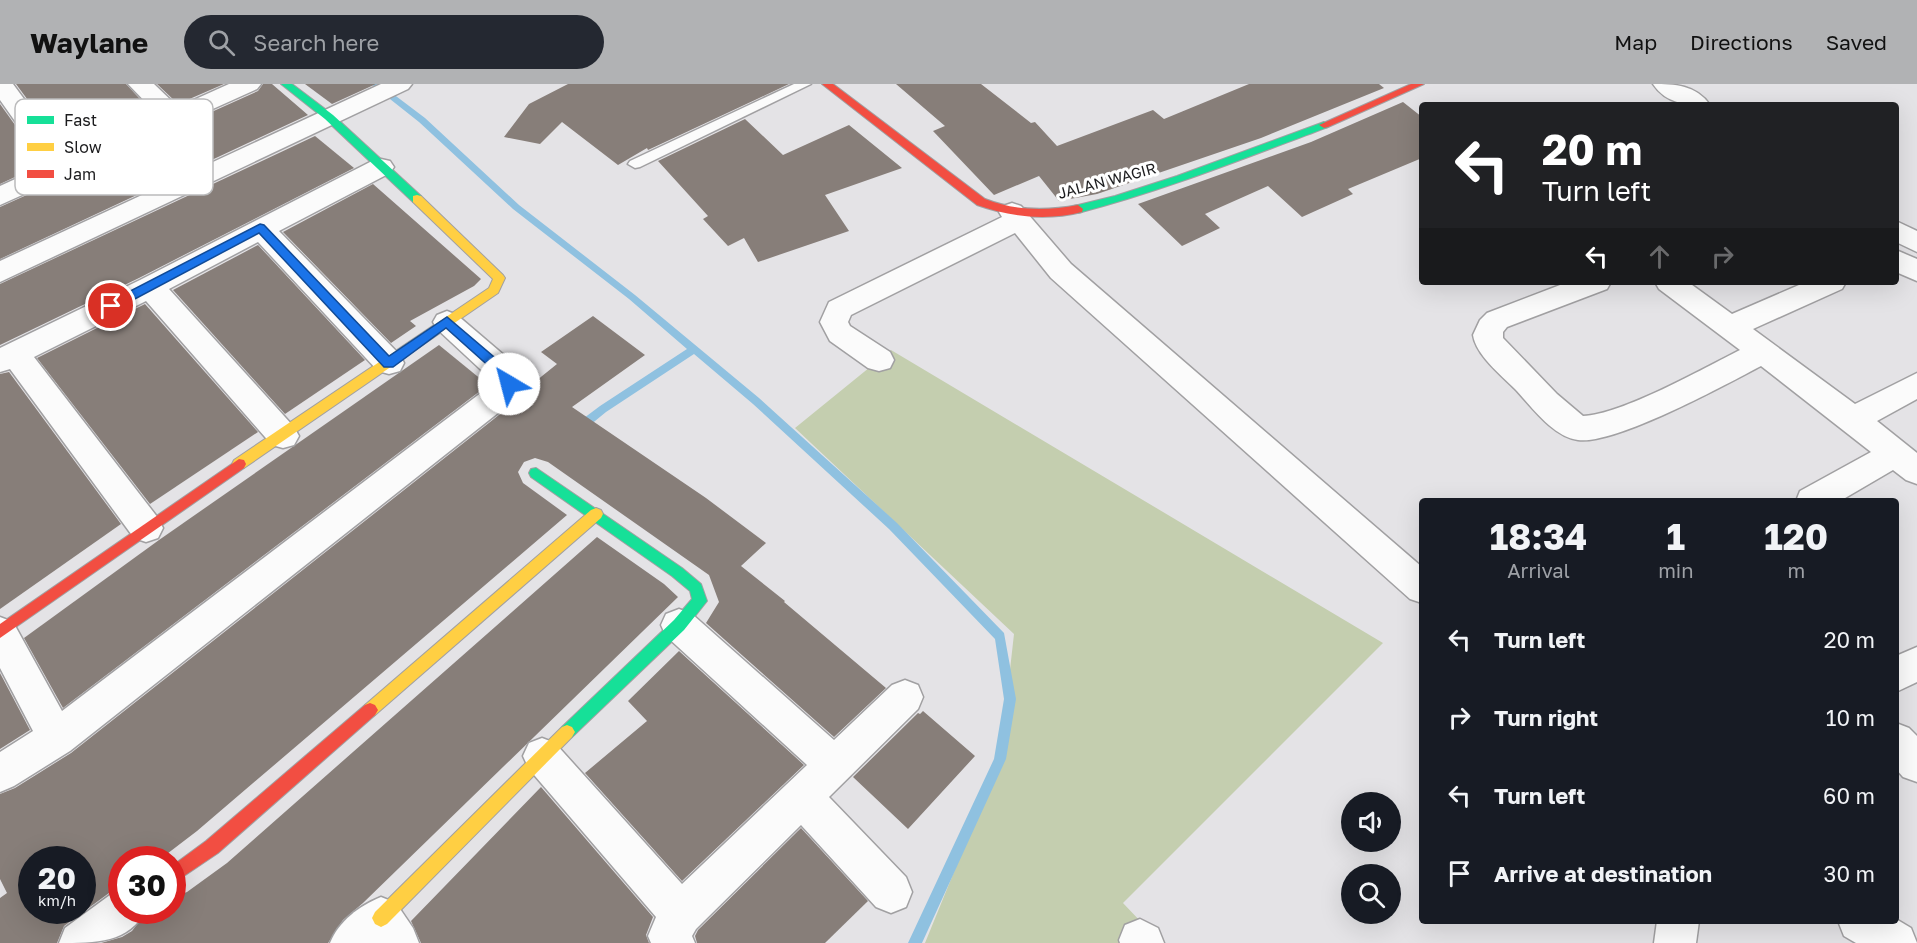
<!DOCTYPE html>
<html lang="en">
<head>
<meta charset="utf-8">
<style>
	:root { --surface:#171b24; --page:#242831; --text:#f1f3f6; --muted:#9ea1a6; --accent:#b1b2b4 }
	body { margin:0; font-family:"Golos Text",sans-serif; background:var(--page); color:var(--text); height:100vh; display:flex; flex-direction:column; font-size:22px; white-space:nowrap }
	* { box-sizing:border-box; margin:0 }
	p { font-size:20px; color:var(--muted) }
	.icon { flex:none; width:33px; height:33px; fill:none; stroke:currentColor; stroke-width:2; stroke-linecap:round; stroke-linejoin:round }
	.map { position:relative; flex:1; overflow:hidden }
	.panel { position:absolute; left:1419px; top:414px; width:480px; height:426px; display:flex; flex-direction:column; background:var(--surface); border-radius:6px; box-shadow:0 6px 24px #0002 }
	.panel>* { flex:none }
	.banner { position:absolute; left:1419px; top:18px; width:480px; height:183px; border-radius:6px; box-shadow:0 6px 24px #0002; background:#202124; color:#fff; overflow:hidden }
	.tools { position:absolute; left:1341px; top:708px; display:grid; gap:12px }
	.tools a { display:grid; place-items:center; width:60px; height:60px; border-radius:50%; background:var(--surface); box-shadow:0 6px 24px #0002; font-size:30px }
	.speed { position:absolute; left:18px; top:762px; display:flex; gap:12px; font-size:30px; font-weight:700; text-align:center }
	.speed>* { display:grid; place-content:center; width:78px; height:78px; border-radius:50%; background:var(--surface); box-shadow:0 6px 24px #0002; line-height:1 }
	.speed small { font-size:15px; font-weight:400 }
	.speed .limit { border:9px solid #d22; background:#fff; color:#111 }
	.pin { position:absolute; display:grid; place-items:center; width:51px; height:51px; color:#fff; margin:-26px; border:3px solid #fff; border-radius:50%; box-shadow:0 2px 6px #0007 }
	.me { position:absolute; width:66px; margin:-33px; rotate:323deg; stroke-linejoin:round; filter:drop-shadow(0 0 4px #0008) }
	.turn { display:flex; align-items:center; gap:21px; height:126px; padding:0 24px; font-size:27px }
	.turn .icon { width:78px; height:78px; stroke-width:2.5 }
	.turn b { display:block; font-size:42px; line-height:51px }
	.lanes { display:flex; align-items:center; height:57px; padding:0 24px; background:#0003; justify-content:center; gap:30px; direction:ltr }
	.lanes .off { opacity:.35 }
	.eta { display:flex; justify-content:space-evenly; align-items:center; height:102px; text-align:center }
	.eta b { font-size:36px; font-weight:700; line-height:42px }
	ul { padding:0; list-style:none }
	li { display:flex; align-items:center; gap:18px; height:78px; padding:0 24px }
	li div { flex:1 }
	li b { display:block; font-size:22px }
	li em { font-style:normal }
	header { display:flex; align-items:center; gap:36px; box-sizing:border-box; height:84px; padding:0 30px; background:var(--accent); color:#111 }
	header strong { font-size:28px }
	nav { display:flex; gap:33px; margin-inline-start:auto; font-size:21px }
	.search { width:420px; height:54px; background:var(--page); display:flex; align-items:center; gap:15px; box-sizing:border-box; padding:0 21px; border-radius:33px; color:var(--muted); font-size:22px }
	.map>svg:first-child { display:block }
</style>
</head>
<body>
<header>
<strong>Waylane</strong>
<div class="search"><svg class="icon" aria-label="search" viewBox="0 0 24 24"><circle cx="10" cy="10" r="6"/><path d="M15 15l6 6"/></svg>Search here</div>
<nav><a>Map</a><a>Directions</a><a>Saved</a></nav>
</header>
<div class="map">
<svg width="1917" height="859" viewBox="0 0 1917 859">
	<rect width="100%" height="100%" fill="#e4e3e6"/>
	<polygon fill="#c4ceaf" points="891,266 1383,559 1123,819 1161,859 925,859 1000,675 1014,550 795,344"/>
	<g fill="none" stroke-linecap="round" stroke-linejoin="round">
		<polygon fill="#8fc1e0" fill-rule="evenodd" points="371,0 380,0 425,34 519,121 635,211 759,314 897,439 1004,549 1016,615 1006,675 922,859 908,859 994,675 1004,615 995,555 889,445 753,320 694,270 606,328 584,346 576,346 575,343 576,340 600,322 687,265 629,215 513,125 419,38"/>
	</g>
	<g fill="#877e79" fill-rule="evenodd">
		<polygon points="16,0 126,0 154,30 67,69"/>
		<polygon points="157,0 224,0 178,20"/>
		<polygon points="263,0 272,0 308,31 0,175 0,123 258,7"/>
		<polygon points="305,0 376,0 332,20"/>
		<polygon points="568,0 789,0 648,66 647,64 618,81 562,38 540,60 504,53 529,20"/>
		<polygon points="896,0 981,0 1031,39 1035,38 1057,62 1153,26 1164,35 1249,0 1379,0 1384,4 1261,54 1097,110 1059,117 1039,92 994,111 933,47 945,42"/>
		<polygon points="1403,18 1422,33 1422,74 1348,105 1353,110 1302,133 1268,102 1205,130 1220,144 1182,162 1138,120 1311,58"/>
		<polygon points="0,20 43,80 0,100"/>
		<polygon points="745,35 783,71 849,41 902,84 825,111 849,147 758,178 744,154 728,162 703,135 708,132 658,77"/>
		<polygon points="315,52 354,84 139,194 0,261 0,200"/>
		<polygon points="373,100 481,195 474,202 410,237 416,242 391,259 283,148"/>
		<polygon points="258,161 365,276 285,330 173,206"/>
		<polygon points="145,220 258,348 150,420 37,274"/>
		<path d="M593,232L645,271L572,323L706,414L766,459L741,482L785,517L784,518L886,604L834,653L706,539L719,518L709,491L548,378L535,374L524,378L518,388L523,399L567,431L197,747L159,776H122V805L109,809L64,842L57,859H0V814L7,809L0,795V710L15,704L71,669L513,320L521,309L557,280L541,268ZM32,776H82V826H32Z"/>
		<polygon points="439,261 488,301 63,624 24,554 159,456"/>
		<polygon points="9,288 121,440 0,525 0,290"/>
		<polygon points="597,453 664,500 678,513 363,819 343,836 328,859 101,859 122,853 132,847 148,826 172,826 172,814 187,808 227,779"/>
		<polygon points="679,567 804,681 682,797 585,689 647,637 628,617"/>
		<polygon points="0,589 30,646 0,665"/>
		<polygon points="923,627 975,672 908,745 853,693 918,629 920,630"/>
		<polygon points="541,703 653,833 646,851 649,859 421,859 411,837"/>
		<polygon points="801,744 868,817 825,859 697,859 695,852 698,846"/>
	</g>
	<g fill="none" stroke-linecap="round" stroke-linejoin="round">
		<defs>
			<polygon id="lane" points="794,0 811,0 640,83 635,84 628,80 630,77"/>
			<g id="street">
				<polygon points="0,0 13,0 66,72 158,31 128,0 154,0 178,23 229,0 261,0 257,5 0,121 0,102 46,81 0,16"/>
				<polygon points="381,0 412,0 408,5 0,198 0,177"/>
				<path d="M1653,0C1675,0 1696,1 1710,21C1688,21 1667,21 1653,0Z"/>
				<polygon points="381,75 390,77 394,83 390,89 279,147 400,271 404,279 400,287 389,290 378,287 258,158 169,205 294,343 299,352 294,361 283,364 272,361 146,217 34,273 158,434 163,444 158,454 146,458 134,454 10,285 0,288 0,264 140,196 372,77"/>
				<polygon points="1012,119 1021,122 1071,180 1422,483 1422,519 1410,515 1051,194 1015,149 851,231 848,238 850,242 890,268 894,276 890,284 879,287 868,284 830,257 820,238 829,218 1002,133 999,128 1003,122"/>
				<polygon points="1896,137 1917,147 1917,168 1896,158"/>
				<polygon points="1896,166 1917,175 1917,197 1896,188"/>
				<path d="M1568,198H1611L1607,205L1507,243L1503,248V254L1557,310L1583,332C1621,331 1704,284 1740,266L1659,205L1655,198H1688L1732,230L1806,198H1846L1842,205L1753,245L1855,320L1917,289V315L1877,337L1917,369V400L1906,396L1893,386L1840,417H1796L1800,407L1871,368L1761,282C1725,301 1615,361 1578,356C1553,353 1531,322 1515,305C1501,291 1476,271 1473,251L1480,236L1487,229Z"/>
				<polygon points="447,227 457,231 519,284 524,300 512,318 70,667 14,702 0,708 0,668 33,647 0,584 0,533 13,538 62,627 490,302 493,297 437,245 433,238 437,231"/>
				<polygon points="679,525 692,530 834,656 892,601 905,596 918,601 923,613 918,625 829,713 906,793 912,808 906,823 891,829 876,823 801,741 696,845 692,852 695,859 651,859 648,852 656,833 529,685 523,672 529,659 542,654 555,659 682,800 807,681 666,552 661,541 666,530"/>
				<polygon points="1917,563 1917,598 1896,608 1896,572"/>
				<polygon points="1896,639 1909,644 1917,652 1917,698 1903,693 1896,685"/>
				<path d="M122,807V826H146C129,859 96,859 59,859L65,844L110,811Z"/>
				<path d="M381,813L396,819L413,844L419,859H330C339,837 359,822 381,813Z"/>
				<polygon points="1140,835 1158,844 1164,859 1120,859 1119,856 1125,841"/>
				<polygon points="1896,835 1911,844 1917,859 1856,859 1844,852 1838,837"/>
				<polygon points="1657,837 1699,837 1696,859 1654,859"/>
			</g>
			<g id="fast">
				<polygon points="281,0 292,0 333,31 421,112 421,118 413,118 325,35"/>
				<path d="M1324,38L1329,41L1328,43C1245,74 1163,107 1078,129L1073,125L1074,122L1115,112L1177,92Z"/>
				<polygon points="536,384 682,484 701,500 707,517 684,546 572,653 567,655 562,653 559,648 562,643 674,536 692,515 690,507 672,492 531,393 529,389 531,385"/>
			</g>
			<g id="slow">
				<polygon points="417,111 421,112 503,191 505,194 498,209 244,384 234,384 232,380 234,376 489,204 493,195 413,118 413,112"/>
				<polygon points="596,424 601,426 603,430 601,434 375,631 370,633 365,631 362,626 365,621 591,426"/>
				<polygon points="567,641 572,643 575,648 572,653 387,840 381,843 375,840 372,834 375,828 562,643"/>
			</g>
			<g id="jam">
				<path d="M822,0H833L985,115C1016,127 1046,127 1078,121L1083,125L1082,128C1046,137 1011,133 977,121Z"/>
				<polygon points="1411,0 1424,0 1328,43 1324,44 1319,41"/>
				<polygon points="239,375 244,376 246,380 244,384 0,554 0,540"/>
				<polygon points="370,619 375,621 378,626 375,631 218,769 172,800 172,782 206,757 365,621"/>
			</g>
		</defs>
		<use href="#lane" stroke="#a1a0a2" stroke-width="3"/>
		<use href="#street" stroke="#a1a0a2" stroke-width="3"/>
		<use href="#fast" stroke="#a1a0a2" stroke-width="2"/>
		<use href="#slow" stroke="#a1a0a2" stroke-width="2"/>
		<use href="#jam" stroke="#a1a0a2" stroke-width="2"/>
		<use href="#lane" fill="#fbfbfb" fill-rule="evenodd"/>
		<use href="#street" fill="#fbfbfb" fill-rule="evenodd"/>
		<use href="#fast" fill="#16e098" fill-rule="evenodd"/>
		<use href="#slow" fill="#ffcf43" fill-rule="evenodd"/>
		<use href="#jam" fill="#f24e42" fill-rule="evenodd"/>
	</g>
	<polygon fill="#1a73e8" stroke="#114b97" stroke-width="1.5" points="260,140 264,141 389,272 447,233 513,289 515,300 513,304 505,304 502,294 446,244 393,283 384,283 259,149 116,225 111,226 106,222 107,219"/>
	<g text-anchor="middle" stroke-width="6" stroke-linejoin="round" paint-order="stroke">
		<g font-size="15" fill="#1c1c1e" stroke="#fff">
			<text transform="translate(1107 97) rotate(-15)" y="5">JALAN WAGIR</text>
		</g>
	</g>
	<rect x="15" y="15" width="198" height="96" rx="9" fill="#fff" stroke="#bbbbbc" stroke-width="1.5"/>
	<rect x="27" y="32" width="27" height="8" fill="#16e098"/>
	<rect x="27" y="59" width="27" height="8" fill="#ffcf43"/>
	<rect x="27" y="86" width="27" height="8" fill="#f24e42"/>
	<g font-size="16" fill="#1c1c1e">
		<text x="64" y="42">Fast</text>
		<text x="64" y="69">Slow</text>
		<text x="64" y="96">Jam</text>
	</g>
</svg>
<div class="tools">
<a><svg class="icon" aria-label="sound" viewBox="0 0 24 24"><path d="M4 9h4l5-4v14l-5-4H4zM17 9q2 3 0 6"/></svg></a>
<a><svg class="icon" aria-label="search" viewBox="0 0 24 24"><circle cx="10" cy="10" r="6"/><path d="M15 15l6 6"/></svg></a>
</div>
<div class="speed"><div>20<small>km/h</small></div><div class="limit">30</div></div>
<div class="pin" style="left:111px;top:222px;background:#d93025"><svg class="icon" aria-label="arrive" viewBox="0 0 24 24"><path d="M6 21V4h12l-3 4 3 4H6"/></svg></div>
<svg class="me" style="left:509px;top:300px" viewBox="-20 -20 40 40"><circle r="19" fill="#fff"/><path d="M0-13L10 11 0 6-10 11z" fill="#1a73e8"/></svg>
<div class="banner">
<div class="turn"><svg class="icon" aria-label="left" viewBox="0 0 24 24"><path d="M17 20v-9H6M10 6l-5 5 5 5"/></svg><div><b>20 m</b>Turn left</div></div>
<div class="lanes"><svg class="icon" aria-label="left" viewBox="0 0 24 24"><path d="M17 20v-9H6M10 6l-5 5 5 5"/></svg><svg class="icon off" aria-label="ahead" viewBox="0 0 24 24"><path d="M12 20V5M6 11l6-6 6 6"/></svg><svg class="icon off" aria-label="right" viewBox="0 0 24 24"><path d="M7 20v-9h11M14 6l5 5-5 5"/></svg></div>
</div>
<section class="panel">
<div class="eta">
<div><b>18:34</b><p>Arrival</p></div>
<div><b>1</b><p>min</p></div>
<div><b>120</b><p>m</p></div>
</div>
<ul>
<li><svg class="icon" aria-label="left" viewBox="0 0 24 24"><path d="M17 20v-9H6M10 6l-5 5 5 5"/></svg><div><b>Turn left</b></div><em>20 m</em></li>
<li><svg class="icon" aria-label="right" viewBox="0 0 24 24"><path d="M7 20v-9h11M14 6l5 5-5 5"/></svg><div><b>Turn right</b></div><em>10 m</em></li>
<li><svg class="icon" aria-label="left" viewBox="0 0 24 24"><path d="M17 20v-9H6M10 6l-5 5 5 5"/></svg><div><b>Turn left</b></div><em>60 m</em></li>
<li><svg class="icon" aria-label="arrive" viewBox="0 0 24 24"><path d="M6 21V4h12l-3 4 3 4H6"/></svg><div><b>Arrive at destination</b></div><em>30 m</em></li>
</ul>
</section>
</div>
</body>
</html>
